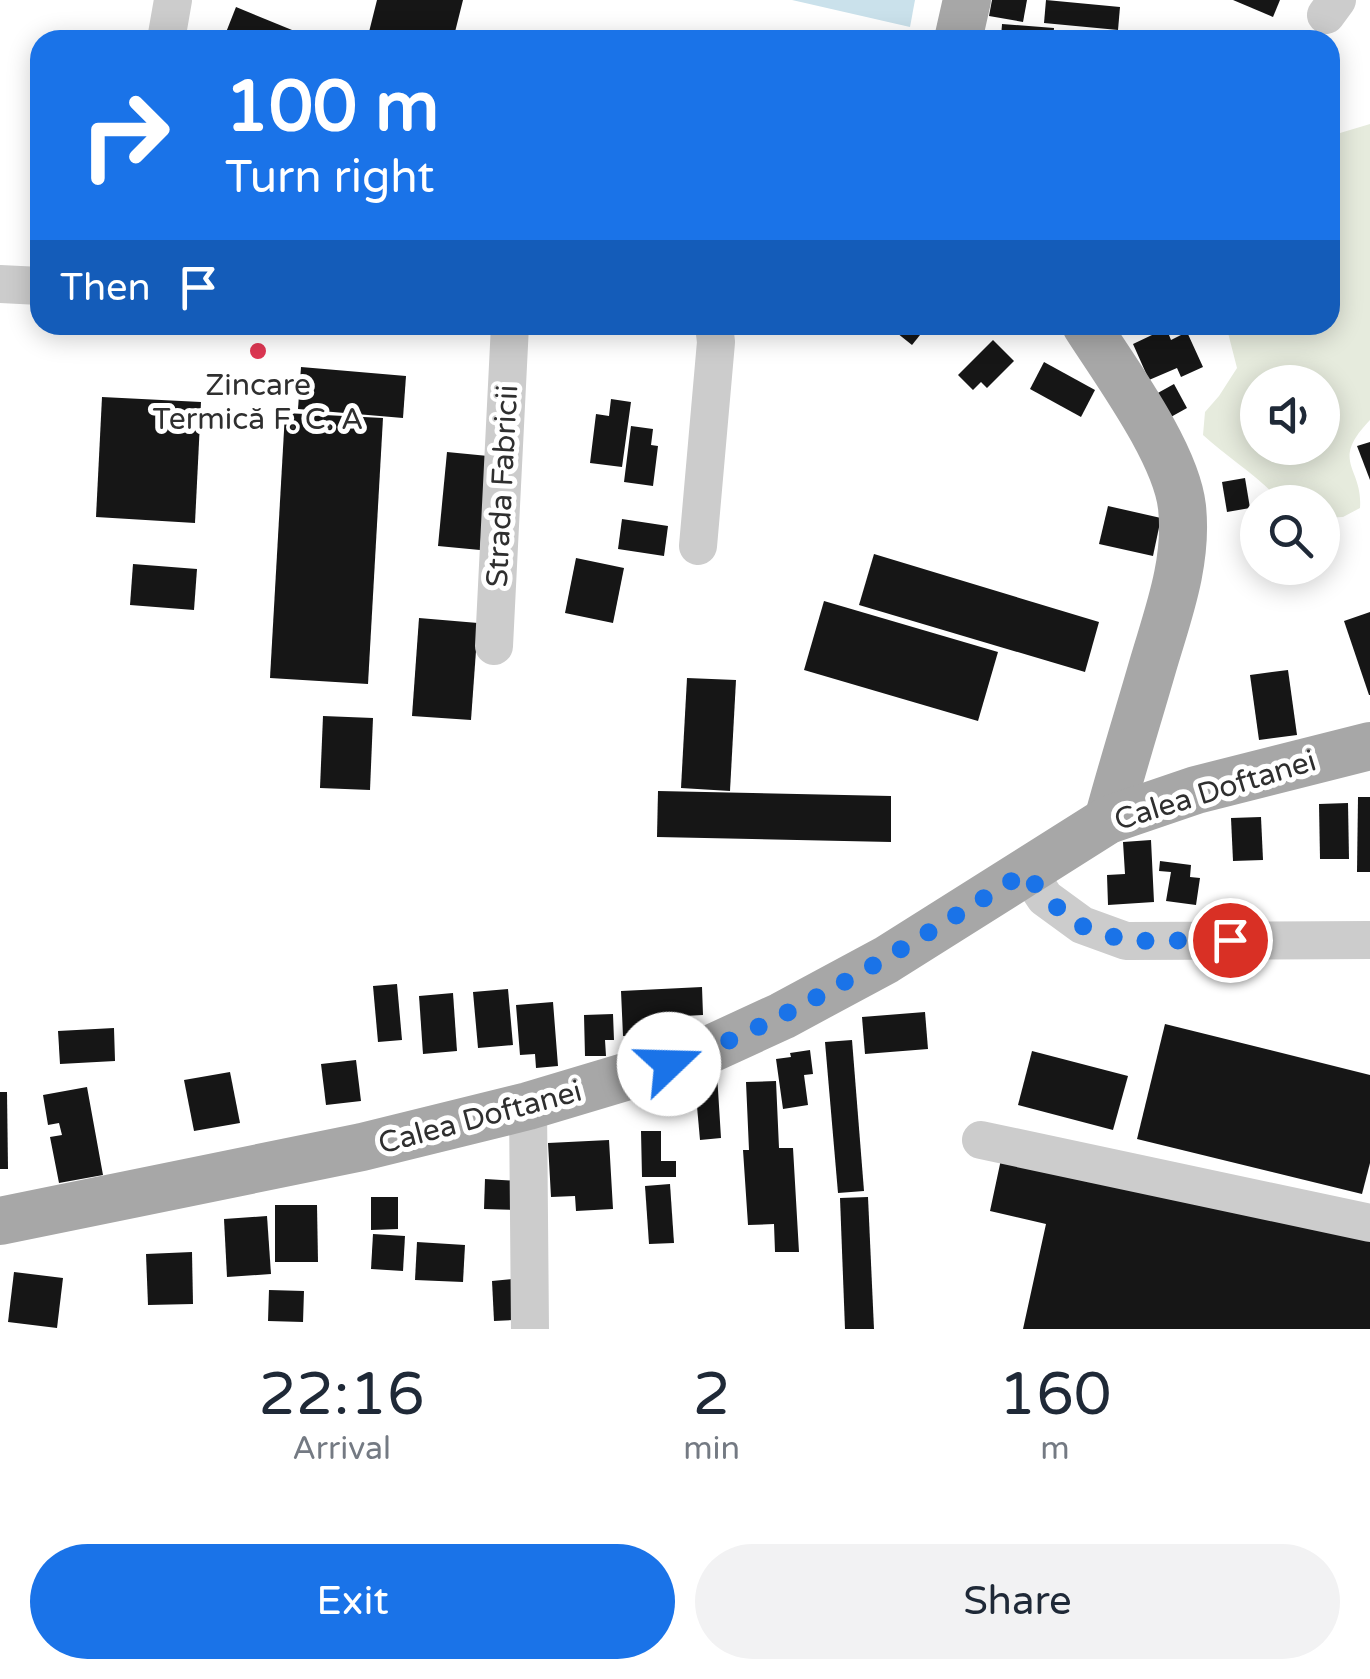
<!DOCTYPE html>
<html lang="en">
<head>
<meta charset="utf-8">
<style>
	:root { --surface:#fff; --page:#f2f2f3; --text:#1f2937; --muted:#747a83; --accent:#1a73e8 }
	body { margin:0; font-family:"Varela Round",sans-serif; background:var(--page); color:var(--text); height:100vh; display:flex; flex-direction:column; font-size:38px; white-space:nowrap }
	* { box-sizing:border-box; margin:0 }
	p { font-size:32px; color:var(--muted) }
	.icon { flex:none; width:55px; height:55px; fill:none; stroke:currentColor; stroke-width:2; stroke-linecap:round; stroke-linejoin:round }
	.map { position:relative; height:1329px; overflow:hidden }
	.panel { display:flex; flex-direction:column; background:var(--surface); flex:1 }
	.panel>* { flex:none }
	.hud { position:absolute; left:30px; top:30px; width:1310px; height:305px; border-radius:30px; box-shadow:0 5px 25px #0003; background:#1a73e8; color:#fff; overflow:hidden }
	.buttons { position:absolute; left:1240px; top:365px; display:grid; gap:20px }
	.buttons a { display:grid; place-items:center; width:100px; height:100px; border-radius:50%; background:var(--surface); box-shadow:0 5px 25px #0003; font-size:50px }
	.pin { position:absolute; display:grid; place-items:center; width:85px; height:85px; color:#fff; margin:-42px; border:5px solid #fff; border-radius:50%; box-shadow:0 2px 10px #0007 }
	.me { position:absolute; width:110px; margin:-55px; rotate:69deg; stroke-linejoin:round; filter:drop-shadow(0 0 8px #0008) }
	.turn { display:flex; align-items:center; gap:35px; height:210px; padding:0 30px; font-size:45px }
	.turn .icon { width:130px; height:130px; stroke-width:2.5 }
	.turn b { display:block; font-size:70px; line-height:85px }
	.then { display:flex; align-items:center; height:95px; padding:0 30px; background:#0003; gap:20px; font-size:38px }
	.eta { display:flex; justify-content:space-evenly; align-items:center; height:170px; text-align:center }
	.eta b { font-size:60px; font-weight:600; line-height:70px }
	.cta { display:flex; gap:20px; margin-top:auto; padding:20px 30px }
	.cta a { flex:1; height:115px; border-radius:60px; background:var(--accent); color:#fff; font-size:40px; font-weight:600; line-height:115px; text-align:center }
	.cta a+a { background:var(--page); color:var(--text) }
	.map>svg:first-child { display:block }
</style>
</head>
<body>
<div class="map">
<svg width="1370" height="1329" viewBox="0 0 1370 1329">
	<rect width="100%" height="100%" fill="#fff"/>
	<path fill="#e6ebdd" fill-rule="evenodd" d="M1370,124V420C1329,463 1363,466 1360,508L1343,517L1323,518L1322,502H1281C1259,476 1229,459 1203,435L1205,412L1219,396L1237,368L1226,325H1330V136ZM1258,382H1322V448H1258Z"/>
	<polygon fill="#cae1eb" points="792,0 915,0 910,27"/>
	<g fill="#161616">
		<polygon points="377,0 463,0 453,40 367,40"/>
		<polygon points="992,0 1027,0 1023,22 989,16"/>
		<polygon points="1046,0 1120,7 1118,30 1044,23"/>
		<polygon points="1233,0 1280,0 1273,17"/>
		<polygon points="236,7 292,30 288,40 223,40"/>
		<polygon points="1002,24 1054,28 1053,40 1001,38"/>
		<polygon points="763,325 807,325 806,333 762,329"/>
		<polygon points="887,325 928,325 912,345"/>
		<polygon points="1147,325 1165,325 1171,340 1187,332 1203,367 1181,377 1177,368 1149,380 1133,344 1152,335"/>
		<polygon points="993,340 1014,361 987,388 981,382 973,390 958,375"/>
		<polygon points="1044,362 1095,390 1081,417 1030,389"/>
		<polygon points="301,367 406,376 403,418 298,409"/>
		<polygon points="1174,384 1187,408 1169,418 1156,394"/>
		<polygon points="102,397 201,402 195,523 96,517"/>
		<polygon points="611,399 631,402 622,467 590,463 596,414 609,416"/>
		<polygon points="285,413 383,418 368,684 270,678"/>
		<polygon points="631,426 653,429 651,445 658,446 653,486 624,482"/>
		<polygon points="1370,442 1370,480 1357,446"/>
		<polygon points="447,452 488,456 480,550 438,546"/>
		<polygon points="1245,478 1250,508 1227,512 1222,482"/>
		<polygon points="1108,506 1161,518 1153,556 1099,544"/>
		<polygon points="622,519 668,526 664,556 618,549"/>
		<polygon points="874,554 1099,622 1085,672 859,605"/>
		<polygon points="576,558 624,568 613,623 565,613"/>
		<polygon points="133,564 197,569 194,610 130,605"/>
		<polygon points="824,601 998,652 978,721 804,670"/>
		<polygon points="1370,612 1370,695 1369,695 1344,621"/>
		<polygon points="419,618 478,623 471,720 412,716"/>
		<polygon points="1288,670 1297,735 1259,740 1250,675"/>
		<polygon points="687,678 736,680 730,791 681,788"/>
		<polygon points="323,716 373,718 370,790 320,788"/>
		<polygon points="658,791 891,796 891,842 657,837"/>
		<polygon points="1358,797 1370,797 1370,872 1357,872"/>
		<polygon points="1348,803 1349,859 1320,859 1319,804"/>
		<polygon points="1261,817 1263,860 1233,861 1231,818"/>
		<polygon points="1151,840 1154,902 1108,905 1107,875 1125,874 1123,842"/>
		<polygon points="1160,861 1191,865 1190,877 1200,878 1196,905 1166,901 1171,872 1159,871"/>
		<polygon points="397,984 402,1040 378,1042 373,986"/>
		<polygon points="702,987 703,1015 665,1017 666,1034 623,1036 621,991"/>
		<polygon points="508,989 513,1045 478,1048 473,992"/>
		<polygon points="453,993 457,1051 423,1054 419,996"/>
		<polygon points="553,1002 558,1066 536,1068 535,1054 520,1055 516,1005"/>
		<polygon points="925,1012 928,1049 865,1054 862,1017"/>
		<polygon points="613,1014 614,1040 605,1040 606,1056 585,1056 584,1015"/>
		<polygon points="1165,1024 1370,1075 1370,1163 1362,1194 1137,1139"/>
		<polygon points="114,1028 115,1061 60,1064 58,1031"/>
		<polygon points="852,1040 864,1191 838,1193 825,1042"/>
		<polygon points="810,1050 813,1074 804,1075 808,1105 783,1109 776,1059 791,1057 790,1053"/>
		<polygon points="1032,1051 1128,1076 1113,1130 1018,1105"/>
		<polygon points="356,1060 361,1101 326,1105 321,1064"/>
		<polygon points="230,1072 240,1123 194,1131 184,1080"/>
		<polygon points="717,1074 721,1138 700,1140 695,1084"/>
		<polygon points="776,1081 779,1148 793,1148 799,1252 775,1252 774,1224 748,1225 743,1150 749,1150 746,1082"/>
		<polygon points="87,1087 103,1175 59,1183 50,1137 62,1135 59,1123 48,1125 43,1095"/>
		<polygon points="0,1092 7,1092 8,1169 0,1169"/>
		<polygon points="641,1131 661,1131 661,1161 676,1161 676,1177 642,1177"/>
		<polygon points="609,1140 613,1209 576,1211 575,1196 551,1197 548,1143"/>
		<polygon points="1003,1150 1370,1233 1370,1329 1023,1329 1046,1224 990,1211"/>
		<polygon points="485,1179 519,1181 519,1210 484,1209"/>
		<polygon points="670,1184 674,1243 649,1244 645,1186"/>
		<polygon points="371,1197 398,1197 398,1229 371,1230"/>
		<polygon points="868,1197 874,1329 845,1329 840,1198"/>
		<polygon points="275,1205 317,1205 318,1262 275,1262"/>
		<polygon points="267,1216 271,1274 227,1277 224,1219"/>
		<polygon points="373,1234 405,1236 403,1271 371,1269"/>
		<polygon points="417,1242 465,1245 463,1282 415,1280"/>
		<polygon points="192,1252 193,1304 148,1305 146,1254"/>
		<polygon points="14,1272 63,1278 57,1328 8,1322"/>
		<polygon points="512,1279 514,1320 494,1321 492,1281"/>
		<polygon points="269,1290 304,1291 303,1322 268,1321"/>
	</g>
	<g fill="none" stroke-linecap="round" stroke-linejoin="round">
		<g stroke="#ccc" stroke-width="38">
			<polyline points="1326,15 1337,0"/>
			<polyline points="166,40 173,0"/>
			<polyline points="0,284 40,286"/>
			<polyline points="698,546 716,342 714,325"/>
			<polyline points="494,646 510,325"/>
			<polyline points="1027,871 1045,898 1082,925 1126,941 1370,940"/>
			<polyline points="528,1106 530,1329"/>
			<polyline points="981,1140 1370,1223"/>
		</g>
		<g stroke="#a7a7a7" stroke-width="48">
			<polyline points="958,40 967,0"/>
			<path d="M1086,325C1116,372 1176,453 1182,507C1188,562 1168,614 1153,665C1138,717 1122,768 1108,820"/>
			<polyline points="0,1221 362,1147 528,1106 695,1056 782,1016 886,960 1108,820 1196,790 1370,746"/>
		</g>
	</g>
	<g fill="none" stroke-linecap="round" stroke-linejoin="round">
		<path stroke="#1a73e8" stroke-width="18" stroke-dasharray="0 32.4" d="M669,1064C699,1055 726,1042 754,1029C849,984 937,927 1026,872L1045,898L1082,926L1126,941L1230,940"/>
	</g>
	<circle fill="#df3753" stroke="#fff" stroke-width="4" cx="258" cy="351" r="10"/>
	<g text-anchor="middle" stroke-width="10" stroke-linejoin="round" paint-order="stroke">
		<g font-size="30" fill="#2f2f2f" stroke="#fff">
			<text x="258" y="395">Zincare<tspan x="258" dy="34">Termică F. C. A</tspan></text>
		</g>
		<g font-size="30" fill="#2f2f2f" stroke="#fff">
			<text transform="translate(502 486) rotate(-87)" y="10">Strada Fabricii</text>
			<text transform="translate(1215 790) rotate(-17)" y="10">Calea Doftanei</text>
			<text transform="translate(480 1117) rotate(-15)" y="10">Calea Doftanei</text>
		</g>
	</g>
</svg>
<div class="buttons">
<a><svg class="icon" aria-label="sound" viewBox="0 0 24 24"><path d="M4 9h4l5-4v14l-5-4H4zM17 9q2 3 0 6"/></svg></a>
<a><svg class="icon" aria-label="search" viewBox="0 0 24 24"><circle cx="10" cy="10" r="6"/><path d="M15 15l6 6"/></svg></a>
</div>
<div class="pin" style="left:1230px;top:940px;background:#d93025"><svg class="icon" aria-label="arrive" viewBox="0 0 24 24"><path d="M6 21V4h12l-3 4 3 4H6"/></svg></div>
<svg class="me" style="left:669px;top:1064px" viewBox="-20 -20 40 40"><circle r="19" fill="#fff"/><path d="M0-13L10 11 0 6-10 11z" fill="#1a73e8"/></svg>
<div class="hud">
<div class="turn"><svg class="icon" aria-label="right" viewBox="0 0 24 24"><path d="M7 20v-9h11M14 6l5 5-5 5"/></svg><div><b>100 m</b>Turn right</div></div>
<div class="then">Then<svg class="icon" aria-label="arrive" viewBox="0 0 24 24"><path d="M6 21V4h12l-3 4 3 4H6"/></svg></div>
</div>
</div>
<section class="panel">
<div class="eta">
<div><b>22:16</b><p>Arrival</p></div>
<div><b>2</b><p>min</p></div>
<div><b>160</b><p>m</p></div>
</div>
<div class="cta"><a>Exit</a><a>Share</a></div>
</section>
</body>
</html>
